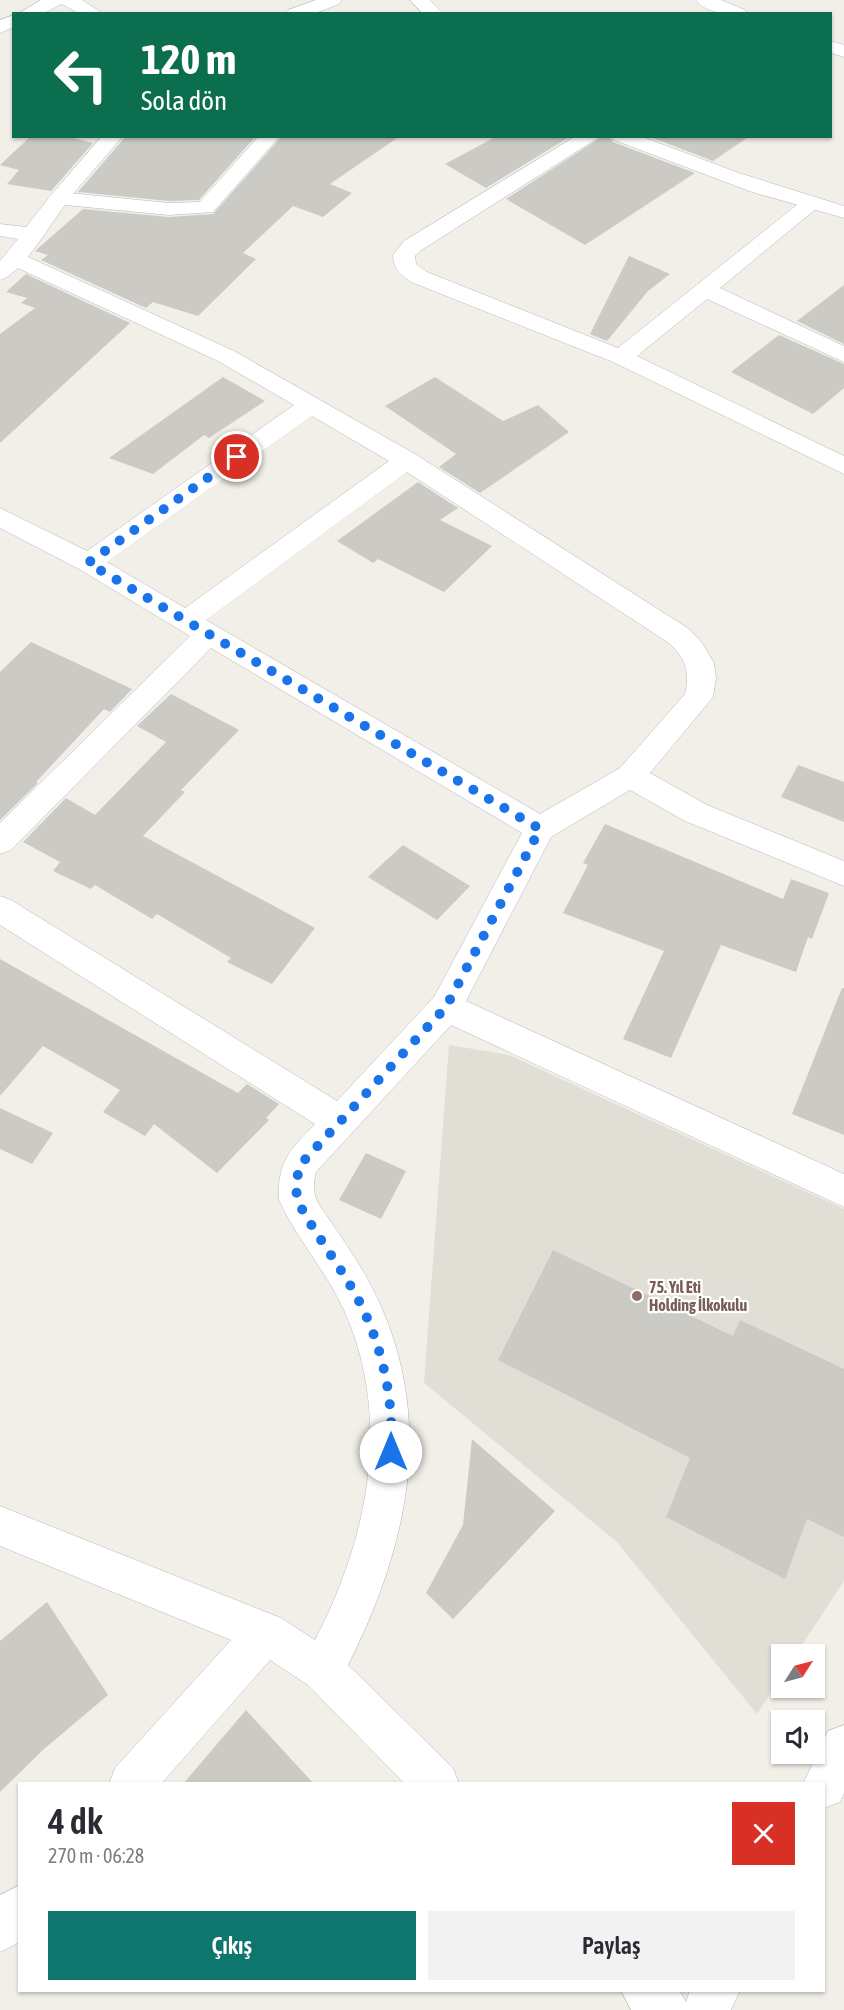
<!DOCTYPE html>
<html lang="tr">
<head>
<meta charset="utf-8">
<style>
	:root { --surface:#fff; --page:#f2f2f3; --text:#2b2b33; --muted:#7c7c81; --accent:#0f766e }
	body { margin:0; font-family:"Asap Condensed",sans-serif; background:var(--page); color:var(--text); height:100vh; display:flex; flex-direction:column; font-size:22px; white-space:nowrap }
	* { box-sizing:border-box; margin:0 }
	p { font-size:20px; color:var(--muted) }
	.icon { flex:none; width:33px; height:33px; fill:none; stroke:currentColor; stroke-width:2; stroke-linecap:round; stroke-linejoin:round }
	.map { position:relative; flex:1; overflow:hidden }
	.panel { position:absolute; left:18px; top:1782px; width:807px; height:210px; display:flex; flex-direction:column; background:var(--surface); border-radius:0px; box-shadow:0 2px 4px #0004 }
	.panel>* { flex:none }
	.top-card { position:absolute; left:12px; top:12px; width:820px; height:126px; border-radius:0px; box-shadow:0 2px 4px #0004; background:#0b6e4f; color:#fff; overflow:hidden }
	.needle { width:39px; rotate:54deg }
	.fabs { position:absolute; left:771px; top:1644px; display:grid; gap:12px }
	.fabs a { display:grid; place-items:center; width:54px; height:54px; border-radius:0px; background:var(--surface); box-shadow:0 2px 4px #0004; font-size:30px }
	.pin { position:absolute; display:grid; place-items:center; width:51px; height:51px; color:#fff; margin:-26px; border:3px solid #fff; border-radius:50%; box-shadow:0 2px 6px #0007 }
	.me { position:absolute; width:66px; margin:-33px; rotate:0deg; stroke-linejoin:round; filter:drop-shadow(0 0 4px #0008) }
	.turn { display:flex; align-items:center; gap:21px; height:126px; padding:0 30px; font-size:27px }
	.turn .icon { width:78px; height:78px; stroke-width:2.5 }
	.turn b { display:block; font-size:42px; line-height:51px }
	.round { display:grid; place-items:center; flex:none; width:63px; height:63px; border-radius:0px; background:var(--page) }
	.headline { display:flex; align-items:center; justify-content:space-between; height:102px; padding:0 30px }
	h1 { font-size:36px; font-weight:600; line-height:45px }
	.button { display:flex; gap:12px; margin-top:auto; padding:12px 30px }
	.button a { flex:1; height:69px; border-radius:0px; background:var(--accent); color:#fff; font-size:24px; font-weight:600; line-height:69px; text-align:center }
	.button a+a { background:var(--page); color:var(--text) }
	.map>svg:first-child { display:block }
</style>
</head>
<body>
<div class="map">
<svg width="844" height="2010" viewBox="0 0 844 2010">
	<rect width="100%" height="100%" fill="#f1efe8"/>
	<polygon fill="#e1ded6" points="449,1045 509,1055 844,1209 844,1581 796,1654 782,1654 781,1677 757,1714 617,1542 424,1383"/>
	<g fill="#cccac5">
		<polygon points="31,136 65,136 93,143 51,191 7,184 19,170 0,165"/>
		<polygon points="126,136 256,136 199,200 169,201 78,192"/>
		<polygon points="282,136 400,136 330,184 352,193 323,217 293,206 243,253 256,259 198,316 153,302 146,308 41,260 48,255 35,251 83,209 169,217 213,214"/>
		<polygon points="497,136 571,136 486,188 445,164"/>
		<polygon points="603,136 609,136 613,142 695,173 585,245 506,199"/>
		<polygon points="648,136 750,136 713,161"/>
		<polygon points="629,256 670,274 648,291 607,341 590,334"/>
		<polygon points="26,274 130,323 0,443 0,334 35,308 21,303 27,298 6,292"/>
		<polygon points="844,285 844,344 797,321"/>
		<polygon points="779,335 844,364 844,388 813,414 731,372"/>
		<polygon points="223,377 265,401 209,438 204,435 153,474 109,458"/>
		<polygon points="435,377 503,421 538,405 569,432 480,493 439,467 456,454 385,406"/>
		<polygon points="418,482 458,508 440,520 492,546 444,592 378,559 373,563 337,541"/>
		<polygon points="31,642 132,689 110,712 104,709 36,782 38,783 0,820 0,672"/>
		<polygon points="171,694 239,730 181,790 185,792 143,836 315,928 272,984 227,962 231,958 157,914 152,919 95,885 91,889 53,871 60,862 23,842 66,798 95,815 166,742 137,726"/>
		<polygon points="798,765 844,782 844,822 781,797"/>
		<polygon points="605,824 783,899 791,879 829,893 812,939 808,937 796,972 721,945 671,1058 623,1039 664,951 563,913 588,865 583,863"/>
		<polygon points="403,845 470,886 437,920 368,877"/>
		<polygon points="0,959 238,1093 247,1084 279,1104 266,1118 269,1120 217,1173 154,1124 145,1136 103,1112 120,1090 43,1046 0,1096"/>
		<polygon points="842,988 844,988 844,1135 792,1114"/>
		<polygon points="0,1108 53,1133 32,1164 0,1149"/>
		<polygon points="366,1153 406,1171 381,1219 339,1200"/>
		<polygon points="553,1250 733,1336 740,1320 844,1369 844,1537 807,1519 785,1579 666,1517 690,1458 498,1360"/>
		<polygon points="472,1439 555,1511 453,1619 426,1593 463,1525"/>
		<polygon points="47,1602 108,1695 44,1749 0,1792 0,1641"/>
		<polygon points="246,1710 314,1784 183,1784"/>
	</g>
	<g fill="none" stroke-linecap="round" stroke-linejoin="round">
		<defs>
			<g id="minor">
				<polygon points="41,0 82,0 104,14 80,14 62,4 42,14 18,14"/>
				<polygon points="316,0 342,0 339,4 313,14 285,14 288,10"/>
				<polygon points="410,0 430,0 443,14 423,14"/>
				<path d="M696,0H721L745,10L748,14C731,14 707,15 696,0Z"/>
				<polygon points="14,15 14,27 0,33 0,20"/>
				<polygon points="831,41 844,45 844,57 831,53"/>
				<polygon points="102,136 123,136 66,202 59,204 52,202 48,198 52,194"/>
				<path d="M576,136H601L420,251L415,256L416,264L427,272L618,348L803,200L810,198L817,200L821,204L817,208L720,288L844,346V362L707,299L637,356L844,456V474L613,362L411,282C399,273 394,270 393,255L404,241Z"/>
				<path d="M15,251L234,351L415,454L689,629L702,643L714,663L716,678L713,697L650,773L707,805L844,861V886L685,821L630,790L551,837L466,1001L844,1174V1207L451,1025L316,1172C314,1180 313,1187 315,1195C317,1204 326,1214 331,1222C344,1241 357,1260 368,1280C438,1409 411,1540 348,1665L453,1768L459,1784H405L308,1685L270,1660L161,1784H109L115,1768L231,1640L0,1546V1506L281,1618L315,1640C368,1538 393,1419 344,1310C326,1271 297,1239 279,1200C277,1162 290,1150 315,1124L0,925V896L11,900L337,1101L434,997L522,833L211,648L11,850L0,854V823L190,636L79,569L0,528V508L87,551L294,405L218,361L7,263L4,258L7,253ZM312,416L389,461L185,608L107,562ZM407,472L669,643C686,659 690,671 685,694L620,768L540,814L206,620Z"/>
				<polygon points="844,1725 844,1793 840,1802 824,1808 824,1784 803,1784 828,1731"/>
				<polygon points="20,1885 20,1942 0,1952 0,1895"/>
				<polygon points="621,1990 679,1990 686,2002 690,1990 740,1990 731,2010 631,2010"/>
			</g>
			<g id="tertiary">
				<path d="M259,136H280L213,212L169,215L65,205C50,224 22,274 0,280V261L18,239L0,236V224L26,227L52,194L59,192L169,203L200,202Z"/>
				<polygon points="611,136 640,136 739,173 844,206 844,218 752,192 614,140"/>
			</g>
		</defs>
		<use href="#minor" stroke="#b5b8bc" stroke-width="1"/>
		<use href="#tertiary" stroke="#b5b8bc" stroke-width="1"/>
		<use href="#minor" fill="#fff" fill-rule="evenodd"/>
		<use href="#tertiary" fill="#fff" fill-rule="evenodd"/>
	</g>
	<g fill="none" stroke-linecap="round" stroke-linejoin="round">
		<path stroke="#1a73e8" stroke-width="10" stroke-dasharray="0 18" d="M237,457L88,563L540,829L446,1007L300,1165L296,1183L297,1200C316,1236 342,1268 360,1303C383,1348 394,1402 391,1452"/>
	</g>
	<circle fill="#8d6e63" stroke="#fff" stroke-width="2" cx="637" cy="1296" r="6"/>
	<g text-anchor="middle" stroke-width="4.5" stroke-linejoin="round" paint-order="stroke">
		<g font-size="16" font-weight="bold" fill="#785e54" stroke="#fff" text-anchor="start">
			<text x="649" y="1293">75. Yıl Eti<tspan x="649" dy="18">Holding İlkokulu</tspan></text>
		</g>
	</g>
</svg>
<div class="fabs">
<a><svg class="needle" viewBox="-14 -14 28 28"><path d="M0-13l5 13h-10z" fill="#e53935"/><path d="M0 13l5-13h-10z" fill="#7c7c81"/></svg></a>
<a><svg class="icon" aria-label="sound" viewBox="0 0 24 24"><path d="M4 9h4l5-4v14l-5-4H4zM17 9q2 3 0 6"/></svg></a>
</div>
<div class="pin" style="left:237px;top:457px;background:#d93025"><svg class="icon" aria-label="arrive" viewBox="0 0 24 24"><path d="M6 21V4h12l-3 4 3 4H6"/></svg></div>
<svg class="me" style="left:391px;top:1452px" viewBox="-20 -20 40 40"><circle r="19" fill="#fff"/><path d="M0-13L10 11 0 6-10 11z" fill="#1a73e8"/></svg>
<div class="top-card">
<div class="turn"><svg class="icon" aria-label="left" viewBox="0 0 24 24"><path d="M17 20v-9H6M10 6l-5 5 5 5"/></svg><div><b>120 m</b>Sola dön</div></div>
</div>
<section class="panel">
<div class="headline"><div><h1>4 dk</h1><p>270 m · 06:28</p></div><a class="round" style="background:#d93025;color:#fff"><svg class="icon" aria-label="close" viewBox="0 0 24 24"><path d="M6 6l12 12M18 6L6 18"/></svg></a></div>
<div class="button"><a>Çıkış</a><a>Paylaş</a></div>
</section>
</div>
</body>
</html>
